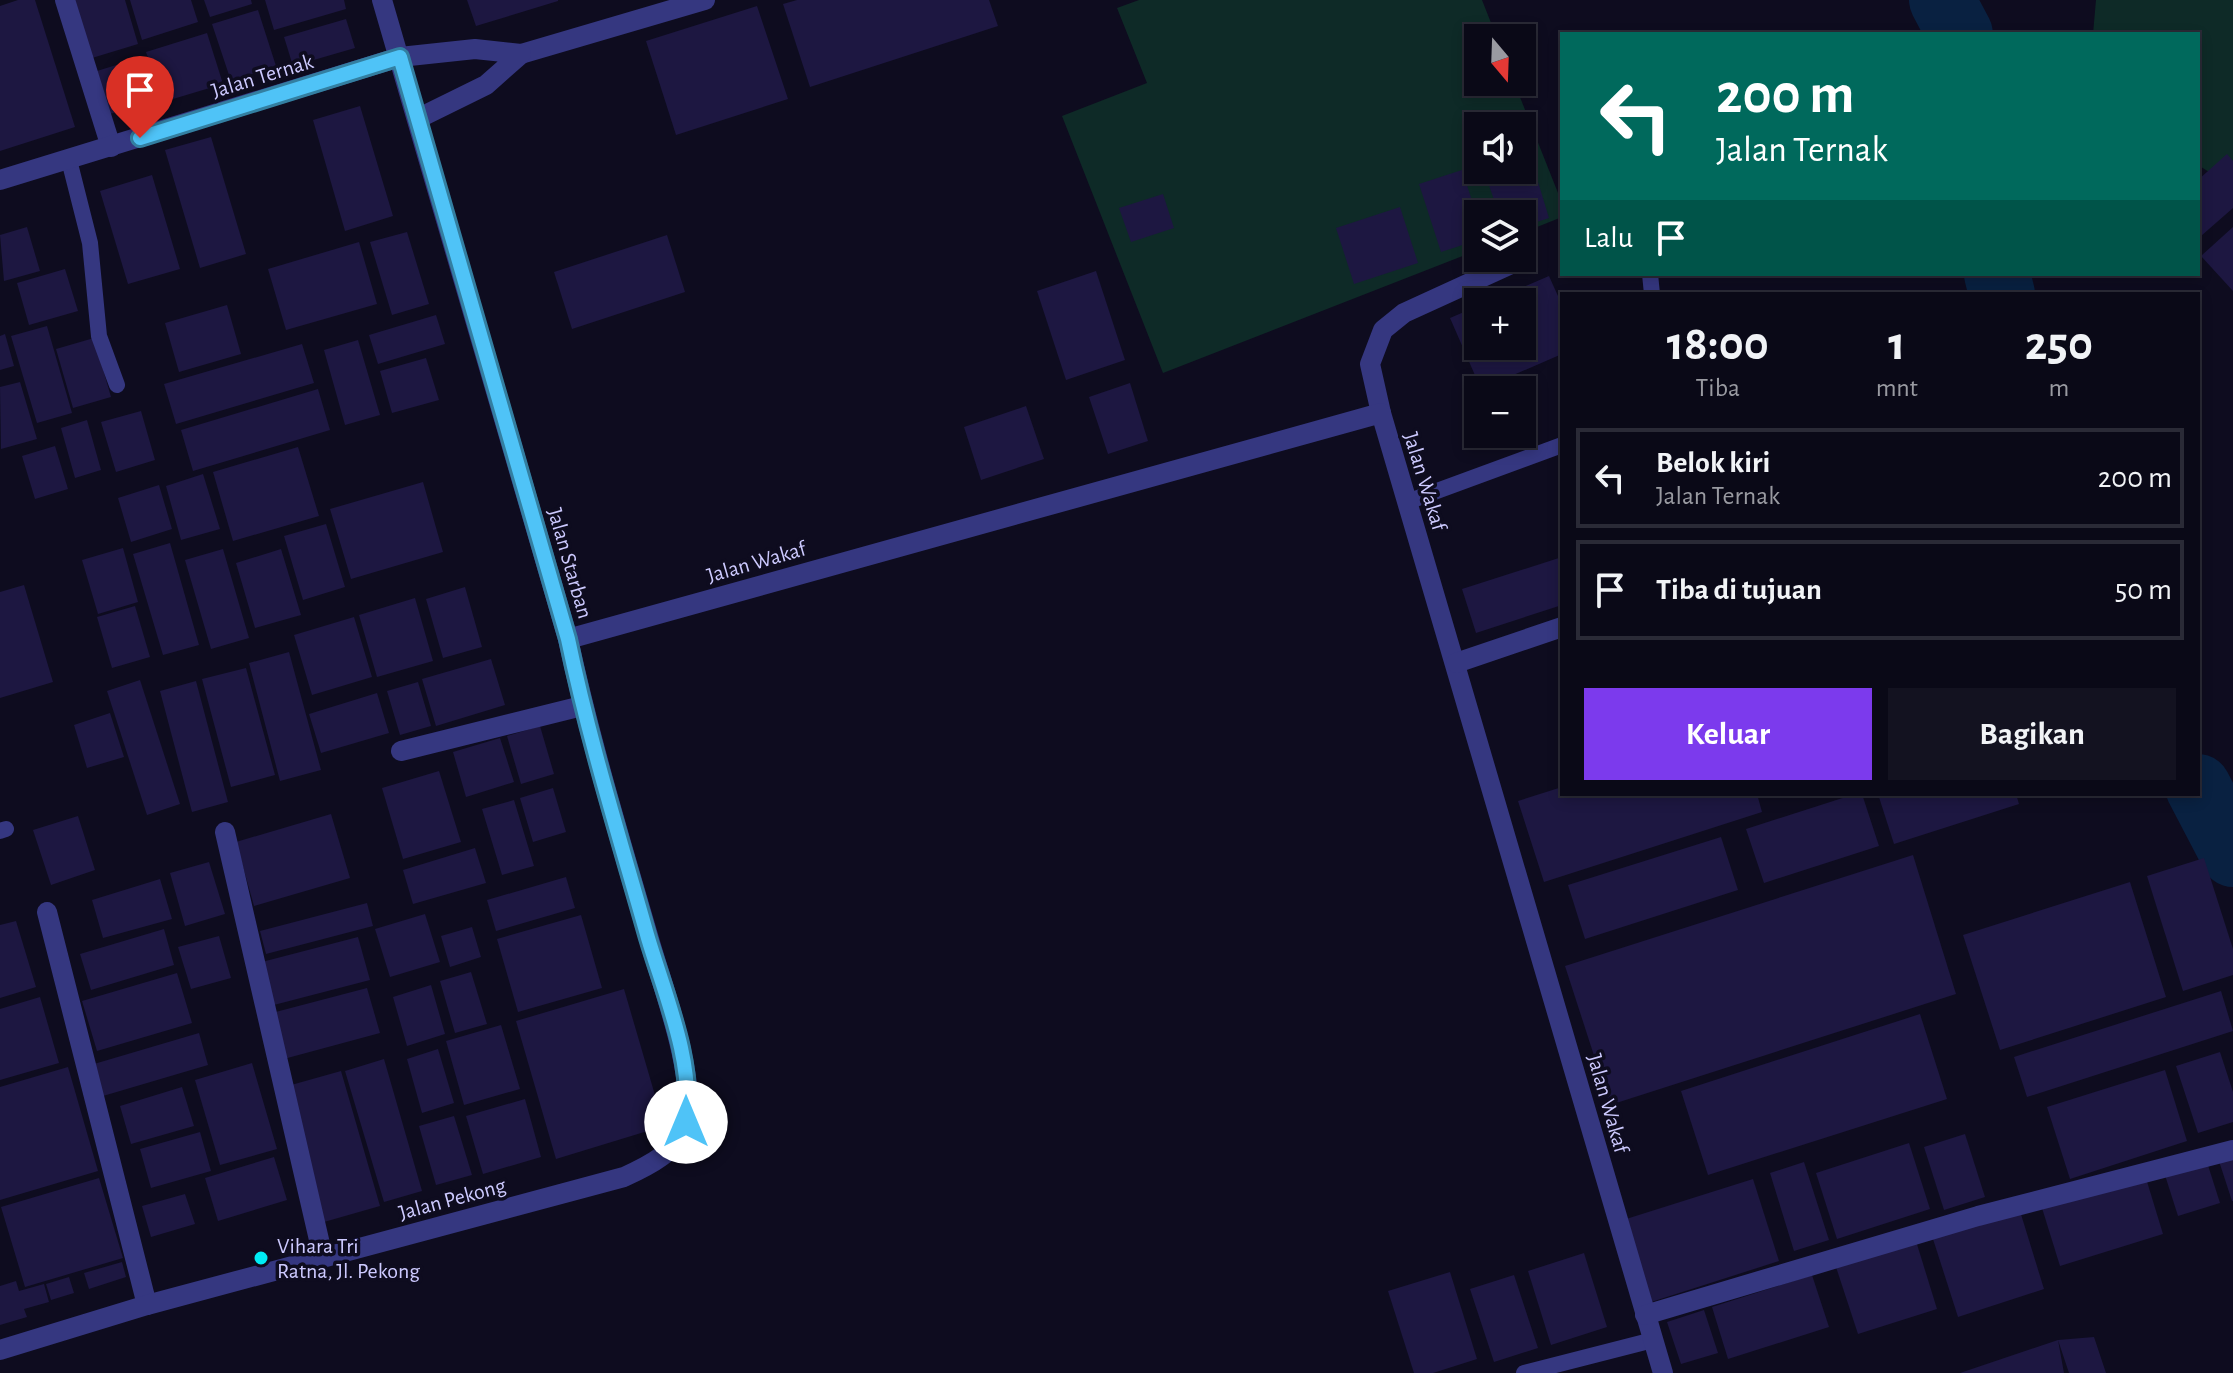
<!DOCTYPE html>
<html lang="id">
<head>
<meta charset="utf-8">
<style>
	:root { --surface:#0a0917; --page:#131220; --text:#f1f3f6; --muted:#999aa1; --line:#2a2a36; --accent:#7c3aed }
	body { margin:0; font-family:"Alegreya Sans",sans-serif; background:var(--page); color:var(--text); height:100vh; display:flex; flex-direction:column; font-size:30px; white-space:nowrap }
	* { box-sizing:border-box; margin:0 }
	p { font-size:26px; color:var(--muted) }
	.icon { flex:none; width:44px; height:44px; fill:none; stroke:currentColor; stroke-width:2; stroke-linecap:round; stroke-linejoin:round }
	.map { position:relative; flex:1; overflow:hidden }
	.panel { position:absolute; left:1560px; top:292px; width:640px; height:504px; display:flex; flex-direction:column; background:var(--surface); border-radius:0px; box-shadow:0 4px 12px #0003,0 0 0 2px var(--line) }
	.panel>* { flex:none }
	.guide { position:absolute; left:1560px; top:32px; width:640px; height:244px; border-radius:0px; box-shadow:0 4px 12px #0003,0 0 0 2px var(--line); background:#00695c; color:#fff; overflow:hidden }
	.needle { width:52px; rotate:161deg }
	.tools { position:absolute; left:1464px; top:24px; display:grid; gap:16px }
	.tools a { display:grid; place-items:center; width:72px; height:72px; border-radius:0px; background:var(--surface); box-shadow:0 4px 12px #0003,0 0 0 2px var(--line); font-size:40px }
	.pin { position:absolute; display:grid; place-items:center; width:68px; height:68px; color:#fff; margin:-82px -34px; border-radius:50% 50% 50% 0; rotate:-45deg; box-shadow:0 0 8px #0007 }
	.pin .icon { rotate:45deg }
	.me { position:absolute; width:88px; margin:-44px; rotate:0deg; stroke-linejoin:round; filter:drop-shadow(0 0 6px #0008) }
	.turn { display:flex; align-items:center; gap:28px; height:168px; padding:0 24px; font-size:36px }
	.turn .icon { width:104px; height:104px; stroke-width:2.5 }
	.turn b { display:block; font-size:56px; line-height:68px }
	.then { display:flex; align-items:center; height:76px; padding:0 24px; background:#0003; gap:16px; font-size:30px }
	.eta { display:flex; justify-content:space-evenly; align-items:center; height:136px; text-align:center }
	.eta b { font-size:48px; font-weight:600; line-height:56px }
	.button { display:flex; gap:16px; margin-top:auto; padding:16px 24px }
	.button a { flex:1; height:92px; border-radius:0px; background:var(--accent); color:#fff; font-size:32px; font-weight:600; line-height:92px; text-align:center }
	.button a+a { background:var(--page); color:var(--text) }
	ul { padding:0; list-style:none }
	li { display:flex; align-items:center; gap:24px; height:100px; margin:0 16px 12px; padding:0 8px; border:4px solid var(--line); border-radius:0px }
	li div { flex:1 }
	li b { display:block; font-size:30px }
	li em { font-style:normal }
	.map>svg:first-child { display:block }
</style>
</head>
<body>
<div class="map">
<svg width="2233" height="1373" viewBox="0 0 2233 1373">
	<rect width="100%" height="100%" fill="#0e0c1f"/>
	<g fill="#0e2a27" fill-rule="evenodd">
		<path d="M1139,0H1482L1497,38H1478V82H1514L1562,203V217L1522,233V214H1478V250L1163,373L1062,116L1147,83L1117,8ZM1478,126H1522V170H1478Z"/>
		<polygon points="2096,0 2233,0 2233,187 2198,165 2198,34 2093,34"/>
	</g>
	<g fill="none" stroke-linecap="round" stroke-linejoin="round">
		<g stroke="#092141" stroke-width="66">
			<polyline points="1942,0 1960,34"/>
			<polyline points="1997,274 2002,294"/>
			<polyline points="2198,787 2233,854"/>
		</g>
	</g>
	<g fill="#1d1741">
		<polygon points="18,0 35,0 75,127 0,151 0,6"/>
		<polygon points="74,0 125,0 138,44 92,58"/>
		<polygon points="130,0 191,0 198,22 142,40"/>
		<polygon points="204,0 251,0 252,4 210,17"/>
		<polygon points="265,0 344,0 346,9 274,30"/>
		<polygon points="467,0 558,0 558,1 476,26"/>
		<polygon points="797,0 989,0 998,26 810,87 783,4"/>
		<polygon points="757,6 788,99 676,135 646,41"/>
		<polygon points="258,10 276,66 231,81 212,24"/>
		<polygon points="346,19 355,48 293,66 284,37"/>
		<polygon points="207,33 223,84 163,102 146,52"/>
		<polygon points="139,58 153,101 110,114 97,71"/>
		<polygon points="360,106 393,216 345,231 313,120"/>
		<polygon points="211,137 246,254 200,268 165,150"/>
		<polygon points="2227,154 2233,161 2233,208 2201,236 2198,233 2198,180"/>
		<polygon points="1531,159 1549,218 1522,227 1522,214 1499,214 1485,174 1522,170 1522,162"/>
		<polygon points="1462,170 1478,219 1478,240 1441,252 1419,184"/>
		<polygon points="152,175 180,269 128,284 100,191"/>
		<polygon points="1163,194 1174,228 1131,242 1119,208"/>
		<polygon points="1400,207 1418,263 1354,284 1336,228"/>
		<polygon points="27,227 40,271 4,281 0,235"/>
		<polygon points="2233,227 2233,291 2201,256"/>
		<polygon points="407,232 429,304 392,315 370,242"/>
		<polygon points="667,235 685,292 572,329 554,272"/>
		<polygon points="359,242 377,304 286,330 268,269"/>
		<polygon points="65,269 78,311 29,325 17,283"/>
		<polygon points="1096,271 1125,360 1066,380 1037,291"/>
		<polygon points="1549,276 1562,305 1562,354 1481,389 1450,318 1478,306 1478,346 1522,346 1522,302 1488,302"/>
		<polygon points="227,305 241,354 179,372 165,323"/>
		<polygon points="436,315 445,344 378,364 369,335"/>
		<polygon points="47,326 72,413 37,423 11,336"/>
		<polygon points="5,334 14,366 0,370 0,336"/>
		<polygon points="94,338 111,397 73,408 56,349"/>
		<polygon points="358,340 380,415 345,425 324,350"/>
		<polygon points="302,344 314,383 176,424 164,384"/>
		<polygon points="426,358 439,400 392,413 380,371"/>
		<polygon points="20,382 37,439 1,449 0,387"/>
		<polygon points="1130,383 1148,441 1108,454 1089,397"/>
		<polygon points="318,389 330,430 193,471 181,430"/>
		<polygon points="1026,406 1044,459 981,480 964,427"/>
		<polygon points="141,411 155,460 116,472 101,422"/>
		<polygon points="87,420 101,470 75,478 61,428"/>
		<polygon points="55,446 68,489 35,499 22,456"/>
		<polygon points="298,447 319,516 233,541 213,472"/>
		<polygon points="203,474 220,529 181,540 166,486"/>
		<polygon points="423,482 443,552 351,579 330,509"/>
		<polygon points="159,485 172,529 131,542 118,498"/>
		<polygon points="326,524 345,587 303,600 284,536"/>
		<polygon points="170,543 199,645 163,655 133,554"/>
		<polygon points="123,548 138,602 98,614 82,560"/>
		<polygon points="223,549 249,638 211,649 185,560"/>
		<polygon points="281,549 301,615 255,628 236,563"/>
		<polygon points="1562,557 1562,605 1476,633 1462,589"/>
		<polygon points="24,585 53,682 0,698 0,592"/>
		<polygon points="465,587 482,647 443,658 426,599"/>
		<polygon points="415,598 433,661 377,677 359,615"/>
		<polygon points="135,606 150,657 112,668 97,617"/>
		<polygon points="354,617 372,677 312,695 294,635"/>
		<polygon points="289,652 321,770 280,781 249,663"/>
		<polygon points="491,659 505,705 436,726 422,679"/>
		<polygon points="246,668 275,775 231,787 202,679"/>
		<polygon points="140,680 180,804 147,815 107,691"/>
		<polygon points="196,681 228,802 192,812 160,691"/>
		<polygon points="418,682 431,726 400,735 387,691"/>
		<polygon points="377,693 389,733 321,753 309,714"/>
		<polygon points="110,713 124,757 87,768 74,725"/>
		<polygon points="540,726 554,774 521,784 507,736"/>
		<polygon points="500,738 514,782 466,797 453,752"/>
		<polygon points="439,771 461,842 403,859 382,788"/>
		<polygon points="1562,787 1562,794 1757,794 1762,812 1544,882 1518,801"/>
		<polygon points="553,788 566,832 533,842 520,798"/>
		<polygon points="1855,794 1862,794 1879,846 1764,883 1746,829"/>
		<polygon points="1878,794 2016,794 2019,804 1894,844"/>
		<polygon points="514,800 534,866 502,875 482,809"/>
		<polygon points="331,814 350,878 254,906 236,842"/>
		<polygon points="78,816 95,870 51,885 33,830"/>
		<polygon points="1721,837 1738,890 1585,939 1568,885"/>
		<polygon points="475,848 486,883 413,904 403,870"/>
		<polygon points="1913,855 1956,994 1610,1105 1565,966"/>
		<polygon points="2204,858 2233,949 2233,975 2183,991 2147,876"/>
		<polygon points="209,862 225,914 185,926 170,873"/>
		<polygon points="566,877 575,908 496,931 487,900"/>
		<polygon points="160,879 172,919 103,938 92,900"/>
		<polygon points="2130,882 2166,997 2000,1050 1963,935"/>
		<polygon points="367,903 373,926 266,954 260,931"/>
		<polygon points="425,914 440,962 390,977 375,929"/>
		<polygon points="581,915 602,988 518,1012 497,939"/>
		<polygon points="16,921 36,987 0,998 0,925"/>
		<polygon points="472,927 481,957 450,967 441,936"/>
		<polygon points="164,929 174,965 91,990 80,954"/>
		<polygon points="219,936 231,978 191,989 178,947"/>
		<polygon points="358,937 370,980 270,1006 258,963"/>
		<polygon points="471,972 487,1024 455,1033 440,981"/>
		<polygon points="177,973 192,1023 97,1051 82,1001"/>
		<polygon points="431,985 445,1034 407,1046 393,997"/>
		<polygon points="367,988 380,1033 280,1060 268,1014"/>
		<polygon points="624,989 664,1126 556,1159 516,1021"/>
		<polygon points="2221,991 2233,1031 2027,1097 2014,1057"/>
		<polygon points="40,997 59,1063 0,1080 0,1009"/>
		<polygon points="1920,1014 1947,1099 1708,1175 1681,1091"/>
		<polygon points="501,1025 520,1089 464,1105 446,1041"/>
		<polygon points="199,1033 208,1065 103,1096 94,1064"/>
		<polygon points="438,1049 454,1103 422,1113 407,1059"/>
		<polygon points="2220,1052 2233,1092 2233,1122 2198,1133 2176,1066"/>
		<polygon points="384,1059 422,1191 384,1202 345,1071"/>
		<polygon points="252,1063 277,1149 220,1165 195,1080"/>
		<polygon points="68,1067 98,1171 0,1200 0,1087"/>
		<polygon points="2165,1070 2187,1141 2070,1179 2047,1107"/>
		<polygon points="341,1071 380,1206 324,1222 284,1087"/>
		<polygon points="182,1087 194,1126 131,1144 120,1106"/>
		<polygon points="525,1099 541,1157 483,1174 466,1116"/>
		<polygon points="454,1116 472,1175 436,1185 419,1126"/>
		<polygon points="200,1132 211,1171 151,1188 140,1149"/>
		<polygon points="1965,1134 1985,1197 1944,1210 1924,1147"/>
		<polygon points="1909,1143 1930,1209 1837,1239 1816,1173"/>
		<polygon points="2233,1154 2233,1201 2232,1201 2218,1158"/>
		<polygon points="274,1157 287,1200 218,1221 205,1178"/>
		<polygon points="2206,1159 2220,1203 2178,1216 2164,1172"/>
		<polygon points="1804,1162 1829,1240 1794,1251 1770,1173"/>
		<polygon points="2145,1175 2163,1234 2060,1266 2042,1208"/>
		<polygon points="99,1178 123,1258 25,1287 1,1207"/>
		<polygon points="1753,1179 1779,1261 1648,1303 1623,1220"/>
		<polygon points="185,1194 195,1224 151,1237 142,1206"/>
		<polygon points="2020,1211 2044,1289 1958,1317 1933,1239"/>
		<polygon points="1916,1241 1937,1309 1858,1334 1836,1267"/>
		<polygon points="1584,1253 1607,1327 1551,1345 1528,1271"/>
		<polygon points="122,1262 126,1277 89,1289 84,1273"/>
		<polygon points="1450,1272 1477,1359 1433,1373 1414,1373 1388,1291"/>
		<polygon points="1514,1275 1538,1348 1494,1362 1470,1289"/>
		<polygon points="1812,1275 1829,1327 1728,1359 1712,1307"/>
		<polygon points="69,1277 74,1293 51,1300 46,1284"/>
		<polygon points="16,1281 19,1291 44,1284 49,1302 24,1309 27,1317 0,1325 0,1286"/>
		<polygon points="1704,1310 1718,1353 1681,1364 1667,1322"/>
		<polygon points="2094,1337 2106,1373 2069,1373 2058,1340 2064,1373 1960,1373 2058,1340"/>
	</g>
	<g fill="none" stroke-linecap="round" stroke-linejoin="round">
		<g stroke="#353780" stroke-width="16">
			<polyline points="69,160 90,243 99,336 117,385"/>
			<polyline points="1650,274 1652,294"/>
			<polyline points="1407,502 1562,445"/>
			<polyline points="0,831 6,829"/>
			<polyline points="1524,1373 1653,1340"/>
		</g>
		<g stroke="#353780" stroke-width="20">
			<polyline points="65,0 111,147"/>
			<polyline points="521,54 705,0"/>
			<polyline points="0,180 400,57 475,49 521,54 486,85 419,118"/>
			<polyline points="1381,413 1370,364 1383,330 1404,313 1522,259"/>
			<polyline points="568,639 1381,413 1663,1373"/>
			<polyline points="1456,663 1562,627"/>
			<polyline points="401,751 582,706"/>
			<polyline points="225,832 323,1257"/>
			<polyline points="47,912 147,1305"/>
			<polyline points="1645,1315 1978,1216 2233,1150"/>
			<path d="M0,1350L147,1305L624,1177C648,1166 678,1152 686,1123C697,1078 662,985 649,939C620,839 590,740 568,639L382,0"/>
		</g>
	</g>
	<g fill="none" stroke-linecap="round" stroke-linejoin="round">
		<defs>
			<path id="route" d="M140,138L400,57L568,639C589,740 620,839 648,938C665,995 694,1062 686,1122"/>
		</defs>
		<use href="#route" stroke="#337fa1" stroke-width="20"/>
		<use href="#route" stroke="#4fc3f7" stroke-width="14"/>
	</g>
	<circle fill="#00ecf5" stroke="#0e0c1f" stroke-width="3" cx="261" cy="1258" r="8"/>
	<g text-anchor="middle" stroke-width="7" stroke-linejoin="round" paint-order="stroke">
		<g font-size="22" fill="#cdcaff" stroke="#0e0c1f">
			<text transform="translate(262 75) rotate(-17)" y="8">Jalan Ternak</text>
			<text transform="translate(1426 481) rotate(73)" y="8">Jalan Wakaf</text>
			<text transform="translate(756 561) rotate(-16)" y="8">Jalan Wakaf</text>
			<text transform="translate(571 563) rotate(74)" y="8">Jalan Starban</text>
			<text transform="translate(1609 1103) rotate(74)" y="8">Jalan Wakaf</text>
			<text transform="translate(452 1198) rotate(-15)" y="8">Jalan Pekong</text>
		</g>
		<g font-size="22" fill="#cdcaff" stroke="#0e0c1f" text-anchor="start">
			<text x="277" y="1253">Vihara Tri<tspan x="277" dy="25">Ratna, Jl. Pekong</tspan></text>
		</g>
	</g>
</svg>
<div class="tools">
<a><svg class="needle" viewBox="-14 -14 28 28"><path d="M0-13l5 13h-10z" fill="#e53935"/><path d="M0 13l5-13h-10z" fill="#999aa1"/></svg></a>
<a><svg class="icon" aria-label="sound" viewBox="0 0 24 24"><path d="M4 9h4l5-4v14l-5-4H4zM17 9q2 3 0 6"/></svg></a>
<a><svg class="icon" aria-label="layers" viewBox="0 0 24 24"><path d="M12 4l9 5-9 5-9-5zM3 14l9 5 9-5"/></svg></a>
<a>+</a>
<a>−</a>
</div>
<div class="pin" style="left:140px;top:138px;background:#d93025"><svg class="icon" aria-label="arrive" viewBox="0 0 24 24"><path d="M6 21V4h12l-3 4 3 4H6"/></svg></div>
<svg class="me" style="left:686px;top:1122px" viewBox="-20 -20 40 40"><circle r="19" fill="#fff"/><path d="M0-13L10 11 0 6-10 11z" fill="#4fc3f7"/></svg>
<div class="guide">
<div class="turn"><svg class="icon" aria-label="left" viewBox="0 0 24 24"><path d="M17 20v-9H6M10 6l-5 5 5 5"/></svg><div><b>200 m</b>Jalan Ternak</div></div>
<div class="then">Lalu<svg class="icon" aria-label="arrive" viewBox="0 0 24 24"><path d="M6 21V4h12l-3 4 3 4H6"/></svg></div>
</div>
<section class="panel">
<div class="eta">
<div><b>18:00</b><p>Tiba</p></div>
<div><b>1</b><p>mnt</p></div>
<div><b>250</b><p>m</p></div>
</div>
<ul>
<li><svg class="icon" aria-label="left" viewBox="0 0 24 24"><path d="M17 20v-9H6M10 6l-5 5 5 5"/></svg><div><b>Belok kiri</b><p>Jalan Ternak</p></div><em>200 m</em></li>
<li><svg class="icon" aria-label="arrive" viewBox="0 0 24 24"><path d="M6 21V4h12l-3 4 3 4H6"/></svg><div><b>Tiba di tujuan</b></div><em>50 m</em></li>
</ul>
<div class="button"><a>Keluar</a><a>Bagikan</a></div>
</section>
</div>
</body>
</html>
